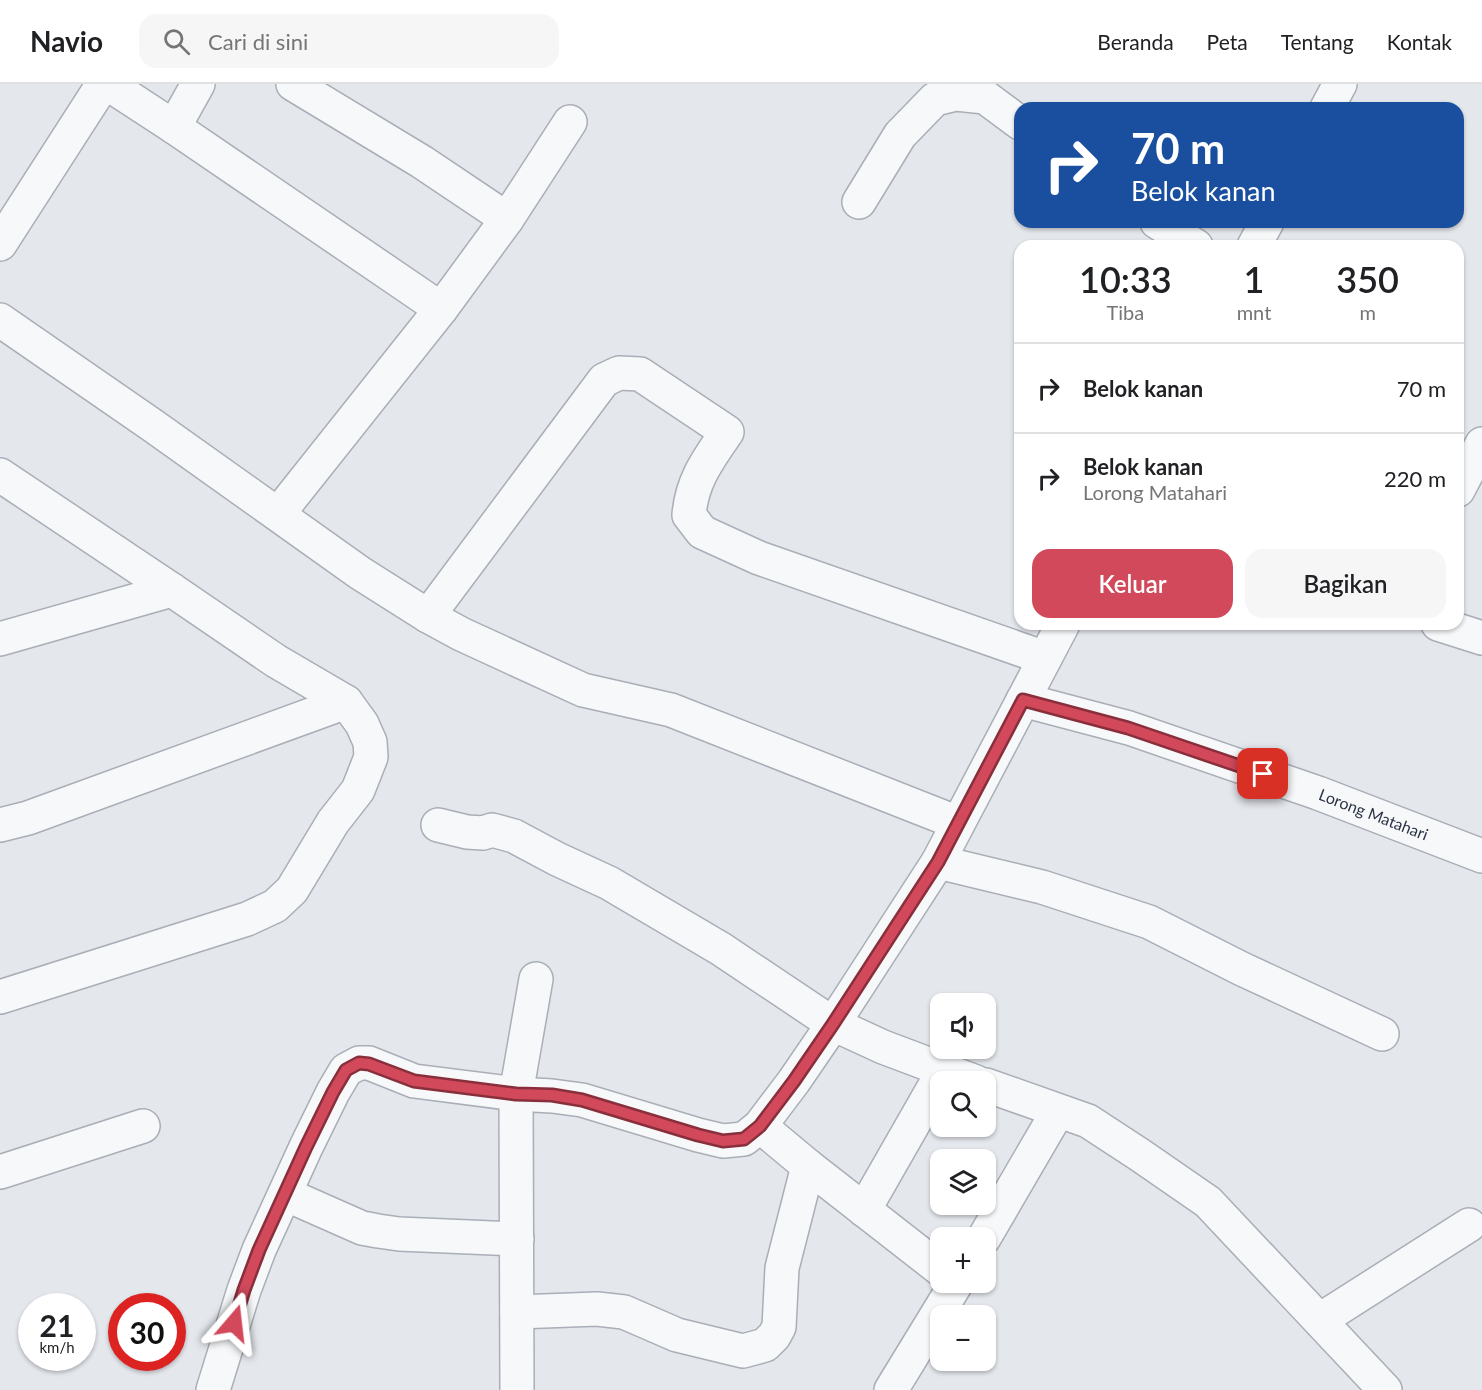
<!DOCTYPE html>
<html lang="id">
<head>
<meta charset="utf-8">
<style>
	:root { --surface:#fff; --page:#f6f6f6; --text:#202124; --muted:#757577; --line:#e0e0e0; --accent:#d1495b }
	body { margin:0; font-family:Lato,sans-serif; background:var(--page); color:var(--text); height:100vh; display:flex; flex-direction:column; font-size:22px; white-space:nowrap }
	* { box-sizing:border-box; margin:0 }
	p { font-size:20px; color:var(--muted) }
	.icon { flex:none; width:33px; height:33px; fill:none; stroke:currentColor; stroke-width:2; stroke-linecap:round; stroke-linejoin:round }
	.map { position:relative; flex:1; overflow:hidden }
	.details { position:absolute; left:1014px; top:156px; width:450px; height:390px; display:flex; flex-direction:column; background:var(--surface); border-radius:18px; box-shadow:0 2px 4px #0004 }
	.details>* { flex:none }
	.top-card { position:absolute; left:1014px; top:18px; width:450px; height:126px; border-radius:18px; box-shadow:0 2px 4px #0004; background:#1a4fa0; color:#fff; overflow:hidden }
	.buttons { position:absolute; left:930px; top:909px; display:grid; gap:12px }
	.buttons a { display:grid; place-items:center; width:66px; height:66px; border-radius:12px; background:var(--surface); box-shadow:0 2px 4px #0004; font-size:30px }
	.speed { position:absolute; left:18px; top:1209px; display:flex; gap:12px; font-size:30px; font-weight:700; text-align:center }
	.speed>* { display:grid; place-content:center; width:78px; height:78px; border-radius:50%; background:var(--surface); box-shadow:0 2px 4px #0004; line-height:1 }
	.speed small { font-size:15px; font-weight:400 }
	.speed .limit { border:9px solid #d22; background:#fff; color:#111 }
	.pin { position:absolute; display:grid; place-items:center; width:51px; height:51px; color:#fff; margin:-26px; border-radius:12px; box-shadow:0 3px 9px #0006 }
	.me { position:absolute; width:66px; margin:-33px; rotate:17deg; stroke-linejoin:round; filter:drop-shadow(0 0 4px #0008) }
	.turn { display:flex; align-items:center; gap:21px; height:126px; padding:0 18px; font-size:27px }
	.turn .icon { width:78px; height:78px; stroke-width:2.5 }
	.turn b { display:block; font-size:42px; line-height:51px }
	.eta { display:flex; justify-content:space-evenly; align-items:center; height:102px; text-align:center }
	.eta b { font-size:36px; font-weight:600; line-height:42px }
	.primary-button { display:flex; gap:12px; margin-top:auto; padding:12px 18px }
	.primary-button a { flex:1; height:69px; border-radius:18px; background:var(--accent); color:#fff; font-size:24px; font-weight:600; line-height:69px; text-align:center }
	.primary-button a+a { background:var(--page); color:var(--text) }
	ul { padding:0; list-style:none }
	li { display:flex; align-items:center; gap:18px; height:90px; padding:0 18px; border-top:2px solid var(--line) }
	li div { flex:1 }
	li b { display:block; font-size:22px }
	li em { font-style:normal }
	header { display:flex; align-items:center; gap:36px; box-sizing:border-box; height:84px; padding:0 30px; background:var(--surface); border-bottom:2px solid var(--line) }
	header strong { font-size:28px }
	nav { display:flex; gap:33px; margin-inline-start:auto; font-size:21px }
	.search { width:420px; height:54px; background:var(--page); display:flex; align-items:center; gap:15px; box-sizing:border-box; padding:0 21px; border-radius:18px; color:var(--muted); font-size:22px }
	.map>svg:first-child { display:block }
</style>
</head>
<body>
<header>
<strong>Navio</strong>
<div class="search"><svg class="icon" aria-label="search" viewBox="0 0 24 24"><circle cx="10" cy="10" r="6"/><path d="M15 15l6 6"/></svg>Cari di sini</div>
<nav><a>Beranda</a><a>Peta</a><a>Tentang</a><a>Kontak</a></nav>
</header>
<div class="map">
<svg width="1482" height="1306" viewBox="0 0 1482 1306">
	<rect width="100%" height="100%" fill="#e4e7ec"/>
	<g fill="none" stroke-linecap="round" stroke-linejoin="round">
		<defs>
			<g id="minor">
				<polyline points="108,0 174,43 441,225"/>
				<polyline points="293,0 422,78 507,135"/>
				<polyline points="1327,24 1340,0"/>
				<polyline points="174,43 198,0"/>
				<polyline points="859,118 900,51 935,15 956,10 985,13 1020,39"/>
				<polyline points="1157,138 1196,162"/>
				<polyline points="0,160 103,0"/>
				<polyline points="1254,162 1267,138"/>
				<polyline points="0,236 152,341 360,489 428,532 461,550 583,606 671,626 948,735 956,741"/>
				<polyline points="0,391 172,506 276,577 346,618 362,640 370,658 371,673 358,706 333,738 292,806 275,822 247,835 0,913"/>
				<polyline points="1458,406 1482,360"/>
				<polyline points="278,430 441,225 507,135 570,38"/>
				<path d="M428,532L604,296L619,289L640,290L727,348C708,376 692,396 689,431L702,448L759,474L1045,574"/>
				<polyline points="1438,540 1482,554"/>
				<polyline points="0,555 172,506"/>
				<path id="s1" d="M1023,616L1129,644L1318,709L1482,772"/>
				<polyline points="0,741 28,734 346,618"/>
				<polyline points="438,741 467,748 483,749 492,746 514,752 557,775 609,799 721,865 833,940 883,963 976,998"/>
				<polyline points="938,778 1042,803 1149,838 1242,885 1382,950"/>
				<polyline points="986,1001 1088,1037 1140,1071 1208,1118 1385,1306"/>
				<polyline points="760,1042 808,1082 940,1185"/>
				<polyline points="0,1088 143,1042"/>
				<polyline points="285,1110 362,1144 378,1147 399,1150 517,1155"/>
				<polyline points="864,1126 944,986"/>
				<polyline points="984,1154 1058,1027"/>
				<polyline points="517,1228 597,1225 624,1228 677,1251 743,1267 765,1261 774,1252 779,1243 782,1184 808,1082"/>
				<polyline points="1320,1236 1469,1141"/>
				<polyline points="213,1306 244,1206 259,1166 306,1063 333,1008 346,986 359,979 369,979 414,997 516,1010 536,895"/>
				<polyline points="517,1306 516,1010 552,1012 582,1016 698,1051 723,1057 744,1055 760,1042 794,997 833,940 938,778 1063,540"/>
				<polyline points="891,1306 957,1198"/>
			</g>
		</defs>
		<use href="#minor" stroke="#a9aeb7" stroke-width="36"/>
		<use href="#minor" stroke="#f7f8fa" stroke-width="33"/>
	</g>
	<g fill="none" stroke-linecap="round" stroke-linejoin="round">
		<defs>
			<polyline id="route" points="234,1239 244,1206 259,1166 306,1063 333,1008 346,986 359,979 369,980 414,997 516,1010 552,1011 582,1016 698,1051 723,1057 744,1055 760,1042 794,997 833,940 938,778 1023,616 1128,644 1263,690"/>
		</defs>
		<use href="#route" stroke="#882f3b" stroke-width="15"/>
		<use href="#route" stroke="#d1495b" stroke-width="10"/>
	</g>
	<g text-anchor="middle" stroke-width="5" stroke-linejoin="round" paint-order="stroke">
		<g font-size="16" fill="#2b3445" stroke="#f4f6f9">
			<text dy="6" stroke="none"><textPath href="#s1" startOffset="369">Lorong Matahari</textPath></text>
		</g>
	</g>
</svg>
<div class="buttons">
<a><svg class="icon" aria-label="sound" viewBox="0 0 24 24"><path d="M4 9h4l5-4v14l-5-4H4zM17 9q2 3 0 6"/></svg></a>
<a><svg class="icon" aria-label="search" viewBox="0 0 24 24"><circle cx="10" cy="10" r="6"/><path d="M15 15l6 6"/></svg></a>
<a><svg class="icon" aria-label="layers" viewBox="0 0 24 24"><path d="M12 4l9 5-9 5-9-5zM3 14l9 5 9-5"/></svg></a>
<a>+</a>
<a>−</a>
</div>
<div class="speed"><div>21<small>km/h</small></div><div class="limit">30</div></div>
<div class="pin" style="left:1263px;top:690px;background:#d93025"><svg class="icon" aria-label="arrive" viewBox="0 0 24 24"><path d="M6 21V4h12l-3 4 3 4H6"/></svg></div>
<svg class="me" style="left:234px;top:1239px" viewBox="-20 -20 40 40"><path d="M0-17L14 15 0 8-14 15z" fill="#d1495b" stroke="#fff" stroke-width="4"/></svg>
<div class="top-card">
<div class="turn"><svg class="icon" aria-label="right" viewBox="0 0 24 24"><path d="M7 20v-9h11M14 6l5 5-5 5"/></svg><div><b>70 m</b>Belok kanan</div></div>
</div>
<section class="details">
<div class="eta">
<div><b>10:33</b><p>Tiba</p></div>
<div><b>1</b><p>mnt</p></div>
<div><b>350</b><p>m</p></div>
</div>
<ul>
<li><svg class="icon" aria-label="right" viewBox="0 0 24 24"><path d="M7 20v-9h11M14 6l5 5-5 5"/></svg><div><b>Belok kanan</b></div><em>70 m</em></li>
<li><svg class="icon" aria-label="right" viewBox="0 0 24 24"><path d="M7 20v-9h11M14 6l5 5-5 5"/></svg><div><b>Belok kanan</b><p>Lorong Matahari</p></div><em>220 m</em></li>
</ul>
<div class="primary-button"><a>Keluar</a><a>Bagikan</a></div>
</section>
</div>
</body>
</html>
